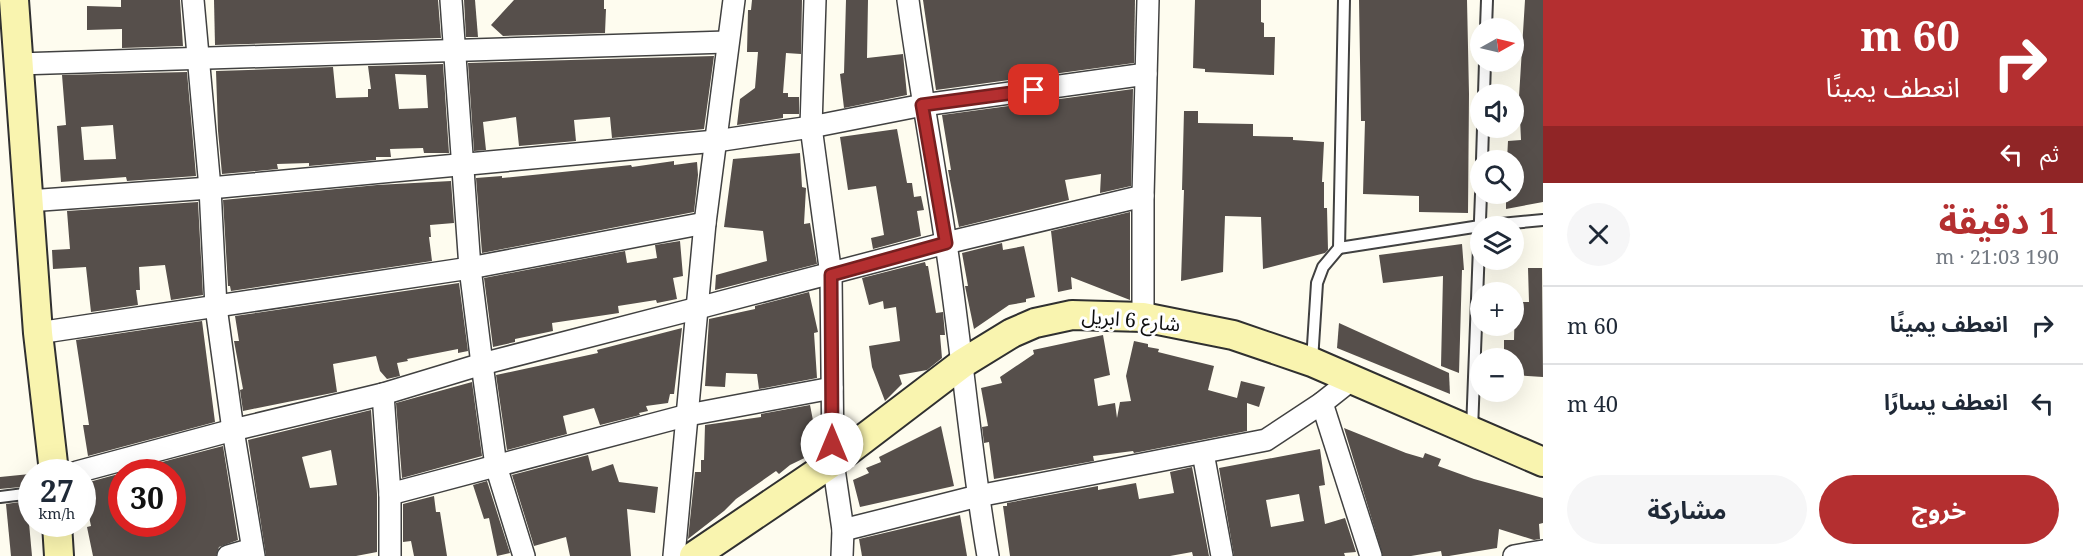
<!DOCTYPE html>
<html lang="ar">
<head>
<meta charset="utf-8">
<style>
	:root { --surface:#fff; --page:#f6f6f7; --text:#1f2937; --muted:#747a83; --line:#e0e1e3; --accent:#b42f30 }
	body { margin:0; font-family:"Noto Serif","Noto Sans Arabic",serif; background:var(--page); color:var(--text); direction:rtl; height:100vh; display:flex; flex-direction:column; font-size:22px; white-space:nowrap }
	* { box-sizing:border-box; margin:0 }
	p { font-size:20px; color:var(--muted) }
	.icon { flex:none; width:33px; height:33px; fill:none; stroke:currentColor; stroke-width:2; stroke-linecap:round; stroke-linejoin:round }
	.map { position:relative; flex:1; overflow:hidden; direction:ltr }
	.drawer { display:flex; flex-direction:column; background:var(--surface); width:540px }
	.drawer>* { flex:none }
	.top-card { background:#b42f30; color:#fff; overflow:hidden }
	.needle { width:39px; rotate:82deg }
	.fabs { position:absolute; left:1470px; top:18px; display:grid; gap:12px }
	.fabs a { display:grid; place-items:center; width:54px; height:54px; border-radius:50%; background:var(--surface); box-shadow:0 6px 24px #0002; font-size:30px }
	.speed { position:absolute; left:18px; top:459px; display:flex; gap:12px; font-size:30px; font-weight:700; text-align:center }
	.speed>* { display:grid; place-content:center; width:78px; height:78px; border-radius:50%; background:var(--surface); box-shadow:0 6px 24px #0002; line-height:1 }
	.speed small { font-size:15px; font-weight:400 }
	.speed .limit { border:9px solid #d22; background:#fff; color:#111 }
	.pin { position:absolute; display:grid; place-items:center; width:51px; height:51px; color:#fff; margin:-26px; border-radius:12px; box-shadow:0 3px 9px #0006 }
	.me { position:absolute; width:66px; margin:-33px; rotate:0deg; stroke-linejoin:round; filter:drop-shadow(0 0 4px #0008) }
	.turn { display:flex; align-items:center; gap:21px; height:126px; padding:0 24px; font-size:27px }
	.turn .icon { width:78px; height:78px; stroke-width:2.5 }
	.turn b { display:block; font-size:42px; line-height:51px }
	.then { display:flex; align-items:center; height:57px; padding:0 24px; background:#0003; gap:12px; font-size:22px }
	.round { display:grid; place-items:center; flex:none; width:63px; height:63px; border-radius:32px; background:var(--page) }
	.head { display:flex; align-items:center; justify-content:space-between; height:102px; padding:0 24px }
	h1 { font-size:36px; font-weight:700; line-height:45px; color:var(--accent) }
	.primary-button { display:flex; gap:12px; margin-top:auto; padding:12px 24px }
	.primary-button a { flex:1; height:69px; border-radius:36px; background:var(--accent); color:#fff; font-size:24px; font-weight:700; line-height:69px; text-align:center }
	.primary-button a+a { background:var(--page); color:var(--text) }
	ul { padding:0; list-style:none }
	li { display:flex; align-items:center; gap:18px; height:78px; padding:0 24px; border-top:2px solid var(--line) }
	li div { flex:1 }
	li b { display:block; font-size:22px }
	li em { font-style:normal }
	main { display:flex; flex:1; min-height:0 }
	.map>svg:first-child { display:block }
</style>
</head>
<body>
<main>
<section class="drawer">
<div class="top-card">
<div class="turn"><svg class="icon" aria-label="right" viewBox="0 0 24 24"><path d="M7 20v-9h11M14 6l5 5-5 5"/></svg><div><b>60 m</b>انعطف يمينًا</div></div>
<div class="then">ثم<svg class="icon" aria-label="left" viewBox="0 0 24 24"><path d="M17 20v-9H6M10 6l-5 5 5 5"/></svg></div>
</div>
<div class="head"><div><h1>1 دقيقة</h1><p>190 m · 21:03</p></div><a class="round"><svg class="icon" aria-label="close" viewBox="0 0 24 24"><path d="M6 6l12 12M18 6L6 18"/></svg></a></div>
<ul>
<li><svg class="icon" aria-label="right" viewBox="0 0 24 24"><path d="M7 20v-9h11M14 6l5 5-5 5"/></svg><div><b>انعطف يمينًا</b></div><em>60 m</em></li>
<li><svg class="icon" aria-label="left" viewBox="0 0 24 24"><path d="M17 20v-9H6M10 6l-5 5 5 5"/></svg><div><b>انعطف يسارًا</b></div><em>40 m</em></li>
</ul>
<div class="primary-button"><a>خروج</a><a>مشاركة</a></div>
</section>
<div class="map">
<svg width="1543" height="556" viewBox="0 0 1543 556">
	<rect width="100%" height="100%" fill="#fefcef"/>
	<g fill="#564f4b" fill-rule="evenodd">
		<polygon points="121,0 180,0 183,46 122,48 122,29 87,30 87,6 121,7"/>
		<polygon points="214,0 438,0 441,38 215,45"/>
		<polygon points="464,0 475,0 478,37 466,37"/>
		<polygon points="514,0 604,0 604,9 606,9 605,33 503,36 491,25"/>
		<polygon points="752,0 802,0 801,54 786,53 783,93 788,93 788,97 799,97 799,114 783,114 783,118 737,125 740,99 755,88 758,52 747,52 748,10 751,10"/>
		<polygon points="846,0 868,0 867,58 903,54 907,95 844,108 840,74 844,73"/>
		<polygon points="923,0 1135,0 1134,63 936,90"/>
		<polygon points="1195,0 1261,0 1261,22 1264,23 1264,37 1275,37 1274,75 1205,72 1205,69 1193,68"/>
		<polygon points="1359,0 1467,0 1469,94 1468,213 1419,212 1419,196 1363,194 1365,121 1361,121"/>
		<polygon points="1525,0 1543,0 1543,202 1506,209 1506,194 1514,194 1514,160 1507,160 1508,141 1521,140 1519,97"/>
		<polygon points="714,56 704,129 612,138 610,117 574,120 576,141 519,146 516,117 483,122 486,150 474,151 468,63"/>
		<path d="M443,64L449,153H424L423,148L390,149L391,157H376V160L309,166V163L277,164L278,169L222,174L218,131L216,71L333,67L336,98L368,97V89H371L368,66ZM395,74L426,75L428,108L399,109Z"/>
		<path d="M187,72L196,176L127,181L126,177L61,182L57,126L66,125L62,75ZM113,125L116,159L84,160L81,127Z"/>
		<polygon points="1133,89 1131,186 1100,193 1101,174 1065,180 1069,200 959,227 948,170 951,170 942,115"/>
		<polygon points="1184,111 1198,111 1198,123 1253,124 1253,136 1293,137 1293,140 1324,142 1322,182 1324,182 1324,208 1327,208 1328,250 1325,253 1263,269 1261,217 1225,216 1223,272 1181,281 1184,190 1182,190"/>
		<polygon points="897,129 907,183 912,183 914,197 921,196 924,210 917,211 921,236 873,249 871,238 884,235 876,186 848,190 840,137"/>
		<polygon points="800,153 802,187 806,188 804,224 810,223 817,264 715,290 716,275 767,261 763,231 724,227 733,159"/>
		<polygon points="674,161 674,165 697,162 698,175 694,212 482,253 476,178 502,176 502,178 631,165 632,167"/>
		<polygon points="451,181 454,223 430,225 431,237 429,237 432,261 231,291 230,286 228,286 223,200 377,185"/>
		<polygon points="198,202 203,295 171,300 165,265 139,267 140,290 136,290 138,305 91,312 86,267 53,269 52,250 70,249 67,211"/>
		<polygon points="1130,212 1130,300 1071,277 1072,289 1058,292 1051,231"/>
		<polygon points="680,241 683,276 673,278 677,299 657,303 656,300 618,306 619,313 552,323 553,331 515,339 515,342 493,347 484,278 625,251 627,263 657,258 655,245"/>
		<polygon points="1002,243 1003,250 1024,246 1035,297 1026,299 1026,302 1009,305 974,329 965,286 968,286 962,253"/>
		<polygon points="1462,244 1464,270 1462,270 1459,373 1441,366 1443,276 1383,283 1379,255"/>
		<polygon points="925,262 926,266 928,266 936,313 943,312 945,335 940,335 942,358 927,370 899,375 902,384 885,401 872,367 869,346 900,341 896,307 884,309 883,301 869,305 862,278"/>
		<polygon points="1528,268 1542,268 1543,377 1514,375 1514,358 1504,358 1504,340 1514,340 1515,302 1529,302"/>
		<polygon points="459,283 468,351 458,353 458,349 407,359 408,361 397,363 400,376 387,379 380,371 376,356 333,364 337,392 243,411 240,390 243,389 234,341 239,341 235,316"/>
		<polygon points="809,292 818,332 814,333 817,378 759,389 757,374 726,373 725,387 705,386 709,319 755,309 755,306"/>
		<polygon points="202,321 215,422 88,456 83,425 89,425 76,340"/>
		<polygon points="1339,323 1449,373 1450,394 1337,348"/>
		<polygon points="682,328 674,394 670,394 668,403 646,406 648,411 639,413 640,415 600,425 594,408 563,416 567,434 507,450 496,375 598,353 597,350"/>
		<polygon points="1103,335 1110,375 1094,379 1098,406 1115,403 1117,418 1120,402 1131,401 1126,376 1134,341 1148,344 1148,347 1159,349 1158,352 1214,366 1208,390 1237,398 1241,381 1265,387 1259,407 1247,403 1247,431 1134,453 1133,451 1093,456 1094,461 994,479 989,442 984,443 982,427 988,426 981,388 1002,383 1000,377 1034,354 1033,350"/>
		<polygon points="472,382 482,456 402,478 396,403"/>
		<polygon points="810,405 819,451 790,465 779,474 776,471 736,499 724,511 688,539 695,472 701,472 701,460 704,460 705,425 761,417 761,414"/>
		<path d="M371,410L377,494V552L356,556H266L248,440ZM331,450L337,485L310,488L302,457Z"/>
		<polygon points="941,426 954,486 860,507 853,480 869,473 866,468 881,462 879,457"/>
		<polygon points="1344,428 1406,453 1423,458 1425,453 1441,459 1438,466 1474,479 1543,498 1543,523 1539,524 1540,539 1534,540 1499,529 1497,548 1449,556 1442,556 1441,551 1411,556 1383,556"/>
		<polygon points="223,446 238,540 219,547 216,556 93,556 87,527 91,526 82,484 122,473 122,524 172,524 172,520 179,518 172,495 172,472 124,472"/>
		<path d="M1320,449L1325,485L1319,486L1325,524L1345,518L1356,552L1344,553L1345,556H1234L1219,468ZM1299,494L1304,521L1271,527L1266,500Z"/>
		<polygon points="588,455 592,471 613,464 619,482 658,487 655,513 627,509 631,556 570,556 566,537 534,546 512,475"/>
		<polygon points="1192,467 1209,556 1193,556 1192,552 1170,556 1010,556 1003,506 1007,506 1007,503 1098,486 1098,490 1136,483 1139,499 1174,493 1170,472"/>
		<polygon points="30,474 31,486 0,489 0,477"/>
		<polygon points="487,481 510,553 497,556 489,518 484,519 473,485"/>
		<polygon points="434,496 436,512 440,512 447,556 414,556 411,541 403,542 403,504"/>
		<polygon points="27,501 32,556 11,556 6,504"/>
		<polygon points="960,515 967,556 862,556 859,539"/>
	</g>
	<g fill="none" stroke-linecap="round" stroke-linejoin="round">
		<defs>
			<g id="lane">
				<polyline points="1486,28 1487,0"/>
				<polyline points="1484,94 1485,62"/>
				<polyline points="1482,160 1483,128"/>
				<polyline points="1339,248 1480,226 1543,220"/>
				<polyline points="1312,361 1317,283 1323,267 1339,248 1344,0"/>
				<polyline points="1472,430 1481,194"/>
				<polyline points="0,497 32,493"/>
			</g>
			<g id="street">
				<polyline points="193,0 210,188 216,307 233,430 254,556"/>
				<polyline points="451,0 470,268 482,364 496,466 524,556"/>
				<polyline points="815,0 811,127 831,275 833,462 843,530 842,556"/>
				<path d="M908,0C919,81 934,162 946,244C962,348 970,453 988,556"/>
				<polyline points="18,64 727,42"/>
				<polyline points="28,201 210,188 716,141 811,127 923,105 1146,74"/>
				<polyline points="1143,317 1143,196 1148,0"/>
				<polyline points="38,333 470,268 705,223"/>
				<polyline points="383,394 390,494 390,556"/>
				<polyline points="1322,403 1371,556"/>
				<polyline points="1203,453 1222,556"/>
				<polyline points="77,472 233,430 383,394 482,364 698,308 946,243 1143,196"/>
				<polyline points="390,494 688,415 832,388"/>
				<polyline points="843,530 978,496 1266,440 1322,403 1351,380"/>
				<polyline points="228,556 252,549"/>
				<polyline points="674,556 705,223 734,0"/>
				<polyline points="1514,556 1543,551"/>
			</g>
			<g id="secondary">
				<polyline points="14,0 38,333 54,472"/>
				<polyline points="57,524 59,556"/>
				<polyline points="694,556 833,462 963,363 1012,333 1035,323 1072,315 1143,317 1233,335 1312,362 1543,462"/>
			</g>
		</defs>
		<use href="#lane" stroke="#414141" stroke-width="14"/>
		<use href="#street" stroke="#414141" stroke-width="24"/>
		<use href="#secondary" stroke="#303030" stroke-width="32"/>
		<use href="#lane" stroke="#fff" stroke-width="10"/>
		<use href="#street" stroke="#fff" stroke-width="21"/>
		<use href="#secondary" stroke="#f9f4af" stroke-width="28"/>
	</g>
	<g fill="none" stroke-linecap="round" stroke-linejoin="round">
		<defs>
			<polyline id="route" points="832,444 831,275 946,243 922,105 1034,90"/>
		</defs>
		<use href="#route" stroke="#751f1f" stroke-width="15"/>
		<use href="#route" stroke="#b42f30" stroke-width="10"/>
	</g>
	<g text-anchor="middle" stroke-width="6" stroke-linejoin="round" paint-order="stroke">
		<g font-size="20" fill="#0e0e0e" stroke="#fff">
			<text transform="translate(1131 320) rotate(5)" y="7">شارع 6 ابريل</text>
		</g>
	</g>
</svg>
<div class="fabs">
<a><svg class="needle" viewBox="-14 -14 28 28"><path d="M0-13l5 13h-10z" fill="#e53935"/><path d="M0 13l5-13h-10z" fill="#747a83"/></svg></a>
<a><svg class="icon" aria-label="sound" viewBox="0 0 24 24"><path d="M4 9h4l5-4v14l-5-4H4zM17 9q2 3 0 6"/></svg></a>
<a><svg class="icon" aria-label="search" viewBox="0 0 24 24"><circle cx="10" cy="10" r="6"/><path d="M15 15l6 6"/></svg></a>
<a><svg class="icon" aria-label="layers" viewBox="0 0 24 24"><path d="M12 4l9 5-9 5-9-5zM3 14l9 5 9-5"/></svg></a>
<a>+</a>
<a>−</a>
</div>
<div class="speed"><div>27<small>km/h</small></div><div class="limit">30</div></div>
<div class="pin" style="left:1034px;top:90px;background:#d93025"><svg class="icon" aria-label="arrive" viewBox="0 0 24 24"><path d="M6 21V4h12l-3 4 3 4H6"/></svg></div>
<svg class="me" style="left:832px;top:444px" viewBox="-20 -20 40 40"><circle r="19" fill="#fff"/><path d="M0-13L10 11 0 6-10 11z" fill="#b42f30"/></svg>
</div>
</main>
</body>
</html>
